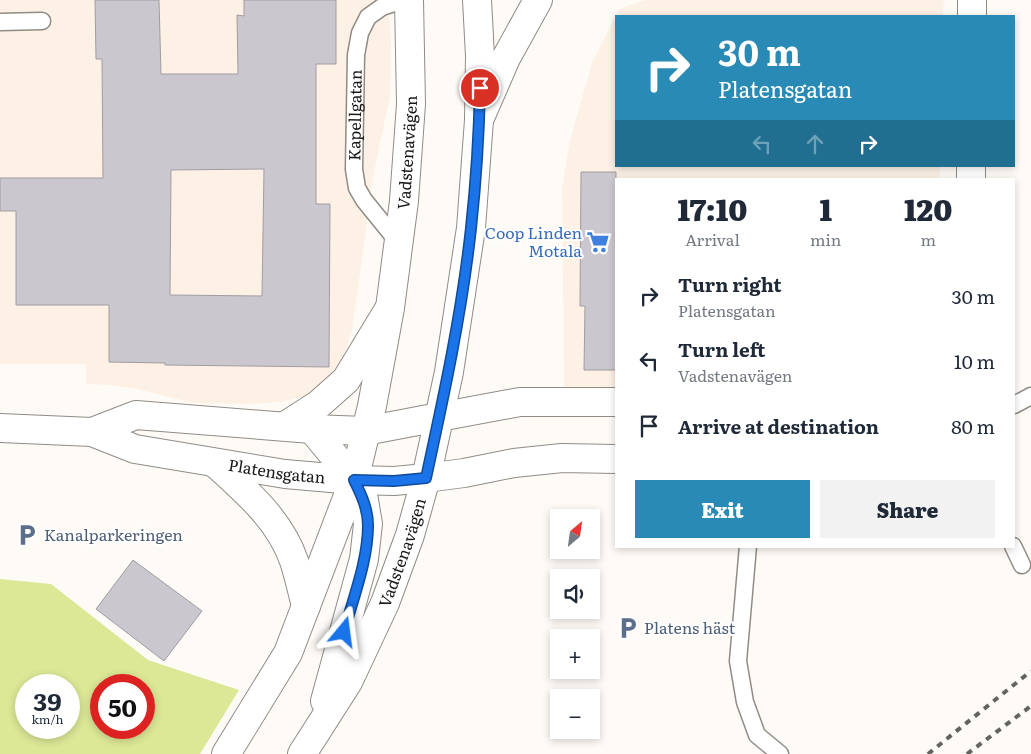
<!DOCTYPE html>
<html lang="en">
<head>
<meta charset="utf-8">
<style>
	:root { --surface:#fff; --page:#f2f2f3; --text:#1f2937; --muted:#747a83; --accent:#298ab5 }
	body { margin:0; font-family:Literata,serif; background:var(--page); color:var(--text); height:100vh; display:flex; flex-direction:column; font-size:19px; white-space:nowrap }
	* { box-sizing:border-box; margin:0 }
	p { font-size:16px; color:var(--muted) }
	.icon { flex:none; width:28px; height:28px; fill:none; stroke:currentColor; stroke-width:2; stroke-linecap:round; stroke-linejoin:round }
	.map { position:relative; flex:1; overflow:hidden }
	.details { position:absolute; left:615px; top:178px; width:400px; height:370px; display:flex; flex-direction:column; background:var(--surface); border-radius:0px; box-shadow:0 2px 8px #0003 }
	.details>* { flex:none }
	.top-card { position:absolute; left:615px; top:15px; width:400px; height:152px; border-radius:0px; box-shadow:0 2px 8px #0003; background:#298ab5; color:#fff; overflow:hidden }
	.needle { width:32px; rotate:29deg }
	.tools { position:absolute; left:550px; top:509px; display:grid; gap:10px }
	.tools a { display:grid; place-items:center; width:50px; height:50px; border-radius:0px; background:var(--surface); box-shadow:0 2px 8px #0003; font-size:25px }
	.speed { position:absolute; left:15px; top:674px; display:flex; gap:10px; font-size:25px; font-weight:700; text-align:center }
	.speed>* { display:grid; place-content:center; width:65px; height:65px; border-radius:50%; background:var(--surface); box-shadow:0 2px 8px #0003; line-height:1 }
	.speed small { font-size:12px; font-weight:400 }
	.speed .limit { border:8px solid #d22; background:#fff; color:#111 }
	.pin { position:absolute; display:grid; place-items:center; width:42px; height:42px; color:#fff; margin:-21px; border:2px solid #fff; border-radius:50%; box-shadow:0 1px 5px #0007 }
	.me { position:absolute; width:55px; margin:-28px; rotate:16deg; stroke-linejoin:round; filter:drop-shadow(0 0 4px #0008) }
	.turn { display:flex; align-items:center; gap:18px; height:105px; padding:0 20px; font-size:22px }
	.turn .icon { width:65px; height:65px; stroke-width:2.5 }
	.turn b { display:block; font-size:35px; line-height:42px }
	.lanes { display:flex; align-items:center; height:48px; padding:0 20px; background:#0003; justify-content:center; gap:25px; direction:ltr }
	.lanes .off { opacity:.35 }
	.eta { display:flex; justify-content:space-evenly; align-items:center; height:85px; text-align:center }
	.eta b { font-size:30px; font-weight:800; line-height:35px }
	.action { display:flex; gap:10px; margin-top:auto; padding:10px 20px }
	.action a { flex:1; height:58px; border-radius:0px; background:var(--accent); color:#fff; font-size:20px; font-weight:800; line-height:58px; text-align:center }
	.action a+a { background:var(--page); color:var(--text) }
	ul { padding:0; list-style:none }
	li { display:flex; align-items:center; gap:15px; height:65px; padding:0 20px }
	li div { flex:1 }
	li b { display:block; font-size:19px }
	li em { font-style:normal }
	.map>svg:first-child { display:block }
</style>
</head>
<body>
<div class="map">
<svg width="1031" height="754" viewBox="0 0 1031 754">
	<rect width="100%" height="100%" fill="#fefbf7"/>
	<g fill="#fdf1e5">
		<polygon points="0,0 388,0 391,40 390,96 374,172 352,331 344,354 328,381 308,395 281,402 248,404 193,403 137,389 110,385 86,384 86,364 0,364"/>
		<polygon points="645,0 944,0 943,16 616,16 616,166 940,166 940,179 616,179 616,392 564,391 562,187 570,140 592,63 619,9"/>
	</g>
	<path fill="#dce896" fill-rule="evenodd" d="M0,579L51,584L148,660L239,690L200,754H0ZM26,685H69V728H26ZM101,685H144V728H101Z"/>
	<g fill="#cbc7ce" stroke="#a09ca2" fill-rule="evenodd">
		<path d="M95,0H159L161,74H238L237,15L244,16V0H336V64H316V204H330L329,367L165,365V363L109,362V305H16V211H0V178H103L102,59H96ZM264,169L262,296L170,295L171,170Z"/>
		<polygon points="581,172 616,172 616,370 584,370 585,306 580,306"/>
		<polygon points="133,560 202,611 164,661 96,609"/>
	</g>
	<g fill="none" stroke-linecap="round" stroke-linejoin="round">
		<defs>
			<g id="service">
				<polyline points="0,22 42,21"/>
				<path id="s1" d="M398,242L364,200L357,188L354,169L356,55L360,33L368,17L382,7L404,0"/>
				<polyline points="1014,405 1031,396"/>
				<polyline points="748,546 738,661 745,702 757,735 780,754"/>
				<polyline points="1013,546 1022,565"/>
			</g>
			<g id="minor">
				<polyline points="972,16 972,0"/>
				<polyline points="971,166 971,179"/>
				<polyline points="439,417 520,402 616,402"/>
				<polyline points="426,478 464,473 514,463 562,458 616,459"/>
			</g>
			<g id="tertiary">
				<polyline points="479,120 506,58 538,0"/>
				<polyline points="285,426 319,404 346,380 389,309"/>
				<path id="s2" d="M0,428L92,432L135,449L285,474L354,480L394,481L426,478"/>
				<polyline points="92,432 136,415 312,429 365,431 439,417"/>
				<path d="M215,463C246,491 280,520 294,561C299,576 302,591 306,606"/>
			</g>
			<g id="secondary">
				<polyline points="312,429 354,480 364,500 368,524 364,559 325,701"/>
				<path id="s3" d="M226,754L288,653L354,480L372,406L390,308L404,201L411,104L409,0"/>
				<path id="s4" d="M302,754L348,682L385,603L410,535L426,478L449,372L471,228L479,120L480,56L477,0"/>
			</g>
		</defs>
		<use href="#service" stroke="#908b85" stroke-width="19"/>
		<use href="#minor" stroke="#908b85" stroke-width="30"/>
		<use href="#tertiary" stroke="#908b85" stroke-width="30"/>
		<use href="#secondary" stroke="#908b85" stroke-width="30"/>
		<use href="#service" stroke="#fff" stroke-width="16"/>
		<use href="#minor" stroke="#fff" stroke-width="28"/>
		<use href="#tertiary" stroke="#fff" stroke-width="28"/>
		<use href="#secondary" stroke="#fff" stroke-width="28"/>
		<g stroke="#656360" stroke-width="4" stroke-dasharray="6 6" stroke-linecap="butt">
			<polyline points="928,754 1031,671"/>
			<polyline points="967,754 1031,706"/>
		</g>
	</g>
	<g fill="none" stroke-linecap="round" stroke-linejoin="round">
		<defs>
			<path id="route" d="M344,632C353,598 368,561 368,525C368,509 361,494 354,480L394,481L426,478C444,395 462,312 471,228C476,182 479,135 480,88"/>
		</defs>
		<use href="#route" stroke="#114b97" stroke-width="12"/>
		<use href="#route" stroke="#1a73e8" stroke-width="9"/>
	</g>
	<defs>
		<symbol id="supermarket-bare" viewBox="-9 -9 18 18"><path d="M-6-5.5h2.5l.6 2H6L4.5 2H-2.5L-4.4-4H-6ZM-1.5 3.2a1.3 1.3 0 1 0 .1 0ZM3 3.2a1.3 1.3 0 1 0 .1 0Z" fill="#3f7fe0" stroke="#fff" stroke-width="2.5" paint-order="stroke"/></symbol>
		<symbol id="parking-bare" viewBox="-9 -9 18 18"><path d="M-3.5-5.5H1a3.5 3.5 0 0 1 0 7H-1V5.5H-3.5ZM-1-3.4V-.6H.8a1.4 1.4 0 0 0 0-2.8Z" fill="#5c6f8a" stroke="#fff" stroke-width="2.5" paint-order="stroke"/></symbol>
	</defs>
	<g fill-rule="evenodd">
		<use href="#supermarket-bare" x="582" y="226" width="32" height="32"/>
		<use href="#parking-bare" x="11" y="519" width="32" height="32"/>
		<use href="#parking-bare" x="612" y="612" width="32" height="32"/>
	</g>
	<g text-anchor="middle" stroke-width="4" stroke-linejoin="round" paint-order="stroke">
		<g font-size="16" fill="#1a1816" stroke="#fff">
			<text dy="6" stroke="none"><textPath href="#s1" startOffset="141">Kapellgatan</textPath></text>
			<text dy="6" stroke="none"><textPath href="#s3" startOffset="636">Vadstenavägen</textPath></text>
			<text dy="6" stroke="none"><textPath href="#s2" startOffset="282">Platensgatan</textPath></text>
			<text dy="6" stroke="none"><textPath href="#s4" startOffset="226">Vadstenavägen</textPath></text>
		</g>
		<g font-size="16" fill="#366cbe" stroke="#fff" text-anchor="end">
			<text x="582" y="239">Coop Linden<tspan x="582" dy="18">Motala</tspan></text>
		</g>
		<g font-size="16" fill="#4e5e75" stroke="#fff" text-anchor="start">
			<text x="44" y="541">Kanalparkeringen</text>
			<text x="644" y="634">Platens häst</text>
		</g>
	</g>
</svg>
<div class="tools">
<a><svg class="needle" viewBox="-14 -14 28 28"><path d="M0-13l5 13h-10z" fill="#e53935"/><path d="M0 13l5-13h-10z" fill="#747a83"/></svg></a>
<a><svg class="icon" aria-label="sound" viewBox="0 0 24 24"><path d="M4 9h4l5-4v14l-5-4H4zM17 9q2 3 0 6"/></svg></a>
<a>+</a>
<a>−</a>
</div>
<div class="speed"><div>39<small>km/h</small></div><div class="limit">50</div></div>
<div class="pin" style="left:480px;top:88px;background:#d93025"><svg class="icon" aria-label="arrive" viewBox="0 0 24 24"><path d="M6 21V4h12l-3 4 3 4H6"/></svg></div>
<svg class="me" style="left:344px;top:632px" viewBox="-20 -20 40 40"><path d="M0-17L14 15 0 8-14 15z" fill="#1a73e8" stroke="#fff" stroke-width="4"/></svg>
<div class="top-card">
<div class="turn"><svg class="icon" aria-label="right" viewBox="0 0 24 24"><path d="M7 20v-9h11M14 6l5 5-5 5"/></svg><div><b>30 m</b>Platensgatan</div></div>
<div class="lanes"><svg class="icon off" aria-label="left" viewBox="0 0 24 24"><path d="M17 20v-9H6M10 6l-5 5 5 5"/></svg><svg class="icon off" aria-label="ahead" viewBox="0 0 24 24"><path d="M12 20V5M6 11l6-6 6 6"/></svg><svg class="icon" aria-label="right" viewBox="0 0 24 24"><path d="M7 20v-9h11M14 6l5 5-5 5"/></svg></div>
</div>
<section class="details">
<div class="eta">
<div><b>17:10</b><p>Arrival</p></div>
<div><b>1</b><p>min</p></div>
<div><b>120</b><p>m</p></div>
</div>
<ul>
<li><svg class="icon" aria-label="right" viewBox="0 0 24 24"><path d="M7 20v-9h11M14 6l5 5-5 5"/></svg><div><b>Turn right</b><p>Platensgatan</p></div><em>30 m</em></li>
<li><svg class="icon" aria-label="left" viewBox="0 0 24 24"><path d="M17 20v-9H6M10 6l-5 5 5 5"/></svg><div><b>Turn left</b><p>Vadstenavägen</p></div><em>10 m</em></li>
<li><svg class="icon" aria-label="arrive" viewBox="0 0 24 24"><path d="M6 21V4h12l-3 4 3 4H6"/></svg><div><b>Arrive at destination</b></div><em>80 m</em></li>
</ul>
<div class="action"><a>Exit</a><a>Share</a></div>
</section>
</div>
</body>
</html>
